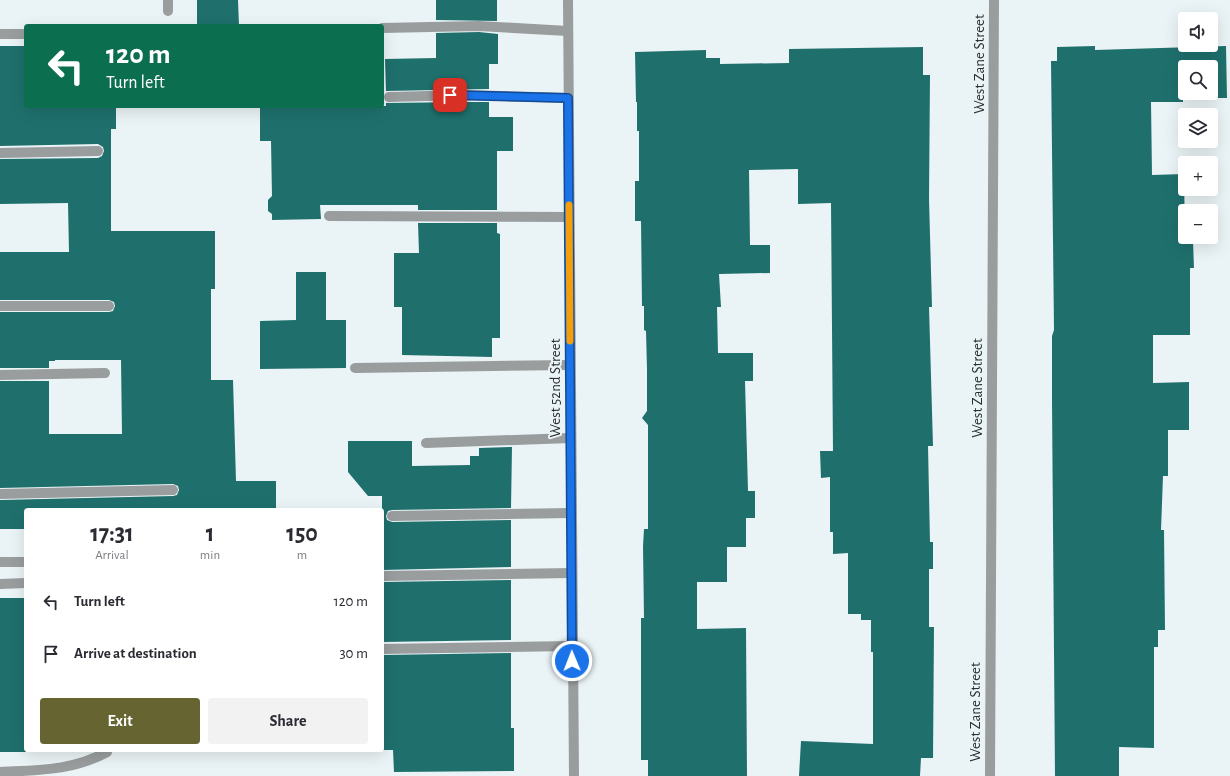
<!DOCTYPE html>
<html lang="en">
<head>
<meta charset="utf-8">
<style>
	:root { --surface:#fff; --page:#f2f2f3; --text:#2b2b33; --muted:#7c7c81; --accent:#666430 }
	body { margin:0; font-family:"Alegreya Sans",sans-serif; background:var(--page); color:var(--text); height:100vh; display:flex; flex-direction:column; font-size:15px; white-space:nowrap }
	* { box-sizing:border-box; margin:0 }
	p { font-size:13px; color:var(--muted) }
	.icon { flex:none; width:22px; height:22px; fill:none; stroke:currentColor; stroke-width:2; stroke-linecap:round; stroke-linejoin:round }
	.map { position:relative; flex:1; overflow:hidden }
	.sheet { position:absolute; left:24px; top:508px; width:360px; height:244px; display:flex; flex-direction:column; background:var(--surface); border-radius:4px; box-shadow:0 4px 16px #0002 }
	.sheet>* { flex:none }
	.top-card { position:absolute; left:24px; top:24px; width:360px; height:84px; border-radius:4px; box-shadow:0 4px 16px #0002; background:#0b6e4f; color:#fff; overflow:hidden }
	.buttons { position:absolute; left:1178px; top:12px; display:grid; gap:8px }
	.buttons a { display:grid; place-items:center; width:40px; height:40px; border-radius:4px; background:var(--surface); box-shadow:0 4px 16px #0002; font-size:20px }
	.pin { position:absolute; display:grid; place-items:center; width:34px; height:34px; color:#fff; margin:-17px; border-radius:8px; box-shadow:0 2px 6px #0006 }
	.me { position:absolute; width:44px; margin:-22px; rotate:359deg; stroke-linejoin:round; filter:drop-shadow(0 0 3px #0008) }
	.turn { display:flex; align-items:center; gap:14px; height:84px; padding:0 16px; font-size:18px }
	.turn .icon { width:52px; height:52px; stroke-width:2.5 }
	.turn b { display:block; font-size:28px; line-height:34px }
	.eta { display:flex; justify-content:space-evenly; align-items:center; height:68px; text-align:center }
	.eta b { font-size:24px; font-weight:700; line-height:28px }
	.action { display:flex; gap:8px; margin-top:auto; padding:8px 16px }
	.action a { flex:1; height:46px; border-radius:4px; background:var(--accent); color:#fff; font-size:16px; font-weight:700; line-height:46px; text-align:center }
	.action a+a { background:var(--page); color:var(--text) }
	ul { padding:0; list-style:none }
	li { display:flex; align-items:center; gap:12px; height:52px; padding:0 16px }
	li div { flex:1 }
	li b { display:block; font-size:15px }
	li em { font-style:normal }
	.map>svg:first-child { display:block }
</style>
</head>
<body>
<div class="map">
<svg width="1230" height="776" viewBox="0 0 1230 776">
	<rect width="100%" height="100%" fill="#eaf3f5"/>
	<g fill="#1f706d" fill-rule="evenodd">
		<polygon points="197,0 238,0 239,26 197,26"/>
		<polygon points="436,0 497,0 497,21 436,20"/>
		<polygon points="479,32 498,34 498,64 489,64 489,89 386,91 385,59 436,58 436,33"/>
		<polygon points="0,46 26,46 26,106 116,106 116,129 111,129 111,231 215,231 215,289 211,289 211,380 233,380 236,481 276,481 276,510 26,510 26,529 0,529 0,500 173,496 177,495 179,490 178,486 173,484 0,488 0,381 49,381 49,434 122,434 121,360 55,360 55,361 49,361 49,368 0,368 0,312 109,312 113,311 115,306 114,302 109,300 0,300 0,252 69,252 68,203 0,204 0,159 98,158 102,156 104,151 103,147 98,144 0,146"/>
		<path d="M1095,46V50L1226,46L1227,98H1183V102H1151L1152,175L1184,174L1185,241H1193L1194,268H1190V335H1153V383L1189,382V430H1168V476H1163L1161,530H1164L1165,630H1158V647H1154V748L1119,747V776H1055L1052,402V336L1054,330L1051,61H1057V47ZM1185,67H1211V93H1185Z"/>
		<polygon points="923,47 923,75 930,75 929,199 932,307 929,307 933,446 928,446 930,542 933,542 933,569 929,569 929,627 934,627 933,758 921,758 920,776 799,776 801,741 873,744 873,652 871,652 871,620 861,620 861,614 848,614 848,553 833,554 833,532 830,532 830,477 821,478 820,451 833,451 831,203 798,204 798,169 749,170 750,245 770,245 770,273 719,274 721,307 717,307 718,353 753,353 753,381 745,381 748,491 755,491 755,518 746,518 746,547 727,547 727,582 697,582 697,629 746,628 747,776 648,776 648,760 641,760 641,618 644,618 643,546 644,529 648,529 648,425 642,418 647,411 647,370 646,331 644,330 644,306 642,306 641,221 635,221 635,181 639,181 639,131 637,131 637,102 636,102 635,52 706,50 706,58 720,58 720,64 789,63 789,49"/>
		<polygon points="465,102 489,102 489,117 513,117 513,151 497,151 497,210 418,210 418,205 320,205 321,219 272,220 272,214 268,211 268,200 272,196 271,141 260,141 260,106 386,106 386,103"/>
		<polygon points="418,223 497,223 497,233 500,234 500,338 492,338 492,357 402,355 402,307 394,307 394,253 419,253"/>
		<polygon points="296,272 326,272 326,320 346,320 346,368 260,369 260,321 296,320"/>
		<polygon points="348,441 412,441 412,466 470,465 470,456 479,456 479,448 512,447 511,508 392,510 388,511 386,516 387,520 392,522 511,520 511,567 382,570 382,496 368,496 348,472"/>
		<polygon points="511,580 511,640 382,642 382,582"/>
		<rect x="0" y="598" width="26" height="154"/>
		<polygon points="511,653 511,728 514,728 514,771 394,772 393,750 382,750 382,655"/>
	</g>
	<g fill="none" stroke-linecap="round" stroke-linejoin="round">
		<g stroke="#9a9d9e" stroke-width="10">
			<polyline points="168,0 168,11"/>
			<polyline points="382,28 479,26 568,31"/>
			<polyline points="0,34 26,34"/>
			<polyline points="389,97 465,95 568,98"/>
			<polyline points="0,153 98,151"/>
			<polyline points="329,216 569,217"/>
			<polyline points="0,306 109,306"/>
			<polyline points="355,368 570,365"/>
			<polyline points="0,375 105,373"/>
			<polyline points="426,443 571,438"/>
			<polyline points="0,494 173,490"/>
			<polyline points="392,516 571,513"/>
			<polyline points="0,562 26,562"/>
			<polyline points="382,576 572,573"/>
			<polyline points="0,584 26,583"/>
			<polyline points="382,649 572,646"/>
			<path d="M0,772C39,770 72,771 107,752"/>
		</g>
		<g stroke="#9a9d9e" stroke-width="10">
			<polyline points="568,0 574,776"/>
			<polyline points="990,776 994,0"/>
		</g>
	</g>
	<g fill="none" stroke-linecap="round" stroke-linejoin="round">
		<defs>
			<polyline id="route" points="450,95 568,98 572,661"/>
		</defs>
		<use href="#route" stroke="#114b97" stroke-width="10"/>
		<use href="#route" stroke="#1a73e8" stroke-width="7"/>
		<polyline stroke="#f59e0b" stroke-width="7" points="569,205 570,341"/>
	</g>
	<g text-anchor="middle" stroke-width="4" stroke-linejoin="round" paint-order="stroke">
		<g font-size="15" fill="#2c2f30" stroke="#eaf3f5">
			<text transform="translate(979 64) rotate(-90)" y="5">West Zane Street</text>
			<text transform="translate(555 388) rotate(-90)" y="5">West 52nd Street</text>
			<text transform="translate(977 388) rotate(-90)" y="5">West Zane Street</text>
			<text transform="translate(975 712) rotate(-90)" y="5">West Zane Street</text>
		</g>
	</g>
</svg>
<div class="buttons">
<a><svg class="icon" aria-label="sound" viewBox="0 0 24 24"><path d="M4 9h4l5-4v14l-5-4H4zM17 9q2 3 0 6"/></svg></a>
<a><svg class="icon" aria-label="search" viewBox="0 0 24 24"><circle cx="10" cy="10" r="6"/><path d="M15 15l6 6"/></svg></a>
<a><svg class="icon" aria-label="layers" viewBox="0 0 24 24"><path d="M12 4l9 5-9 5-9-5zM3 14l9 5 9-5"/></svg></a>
<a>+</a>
<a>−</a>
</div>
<div class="pin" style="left:450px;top:95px;background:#d93025"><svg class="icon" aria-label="arrive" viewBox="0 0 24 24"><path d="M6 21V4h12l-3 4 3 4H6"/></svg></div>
<svg class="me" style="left:572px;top:661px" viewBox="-20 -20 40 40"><circle r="17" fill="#1a73e8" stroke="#fff" stroke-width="3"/><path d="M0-11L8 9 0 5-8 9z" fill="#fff"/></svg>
<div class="top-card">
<div class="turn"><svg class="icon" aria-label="left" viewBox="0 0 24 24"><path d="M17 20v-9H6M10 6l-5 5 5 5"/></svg><div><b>120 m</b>Turn left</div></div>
</div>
<section class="sheet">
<div class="eta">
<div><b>17:31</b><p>Arrival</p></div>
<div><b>1</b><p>min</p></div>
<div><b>150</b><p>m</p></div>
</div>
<ul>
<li><svg class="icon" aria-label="left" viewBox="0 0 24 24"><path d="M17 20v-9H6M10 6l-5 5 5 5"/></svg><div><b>Turn left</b></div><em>120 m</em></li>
<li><svg class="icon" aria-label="arrive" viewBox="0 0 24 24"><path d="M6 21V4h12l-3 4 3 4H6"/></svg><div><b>Arrive at destination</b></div><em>30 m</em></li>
</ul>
<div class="action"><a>Exit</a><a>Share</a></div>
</section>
</div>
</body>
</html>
